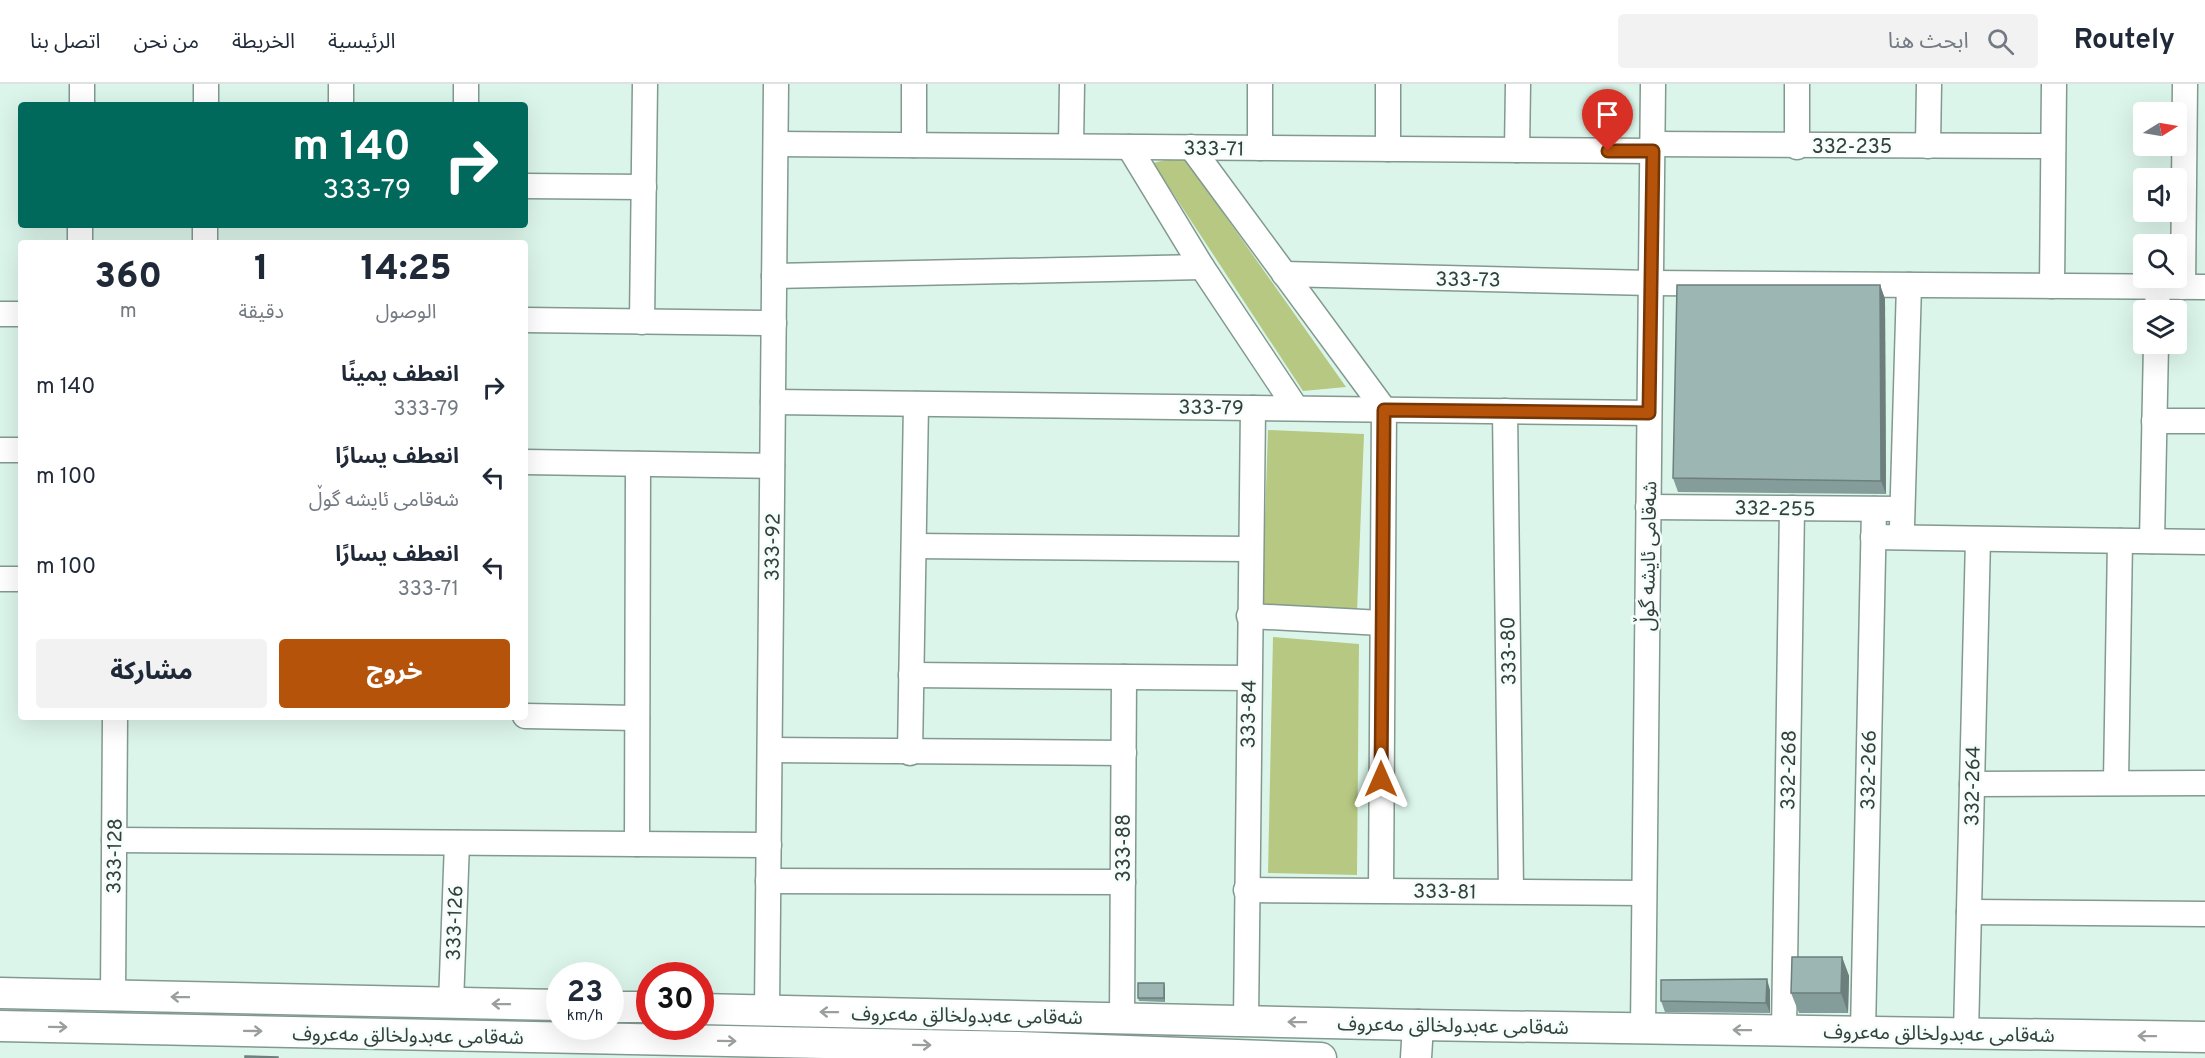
<!DOCTYPE html>
<html lang="ar">
<head>
<meta charset="utf-8">
<style>
	:root { --surface:#fff; --page:#f2f2f3; --text:#1f2937; --muted:#747a83; --line:#e0e1e3; --accent:#b45309 }
	body { margin:0; font-family:Overpass,"Noto Sans Arabic",sans-serif; background:var(--page); color:var(--text); direction:rtl; height:100vh; display:flex; flex-direction:column; font-size:22px; white-space:nowrap }
	* { box-sizing:border-box; margin:0 }
	p { font-size:20px; color:var(--muted) }
	.icon { flex:none; width:33px; height:33px; fill:none; stroke:currentColor; stroke-width:2; stroke-linecap:round; stroke-linejoin:round }
	.map { position:relative; flex:1; overflow:hidden; direction:ltr }
	.sheet { position:absolute; left:18px; top:156px; width:510px; height:480px; display:flex; flex-direction:column; background:var(--surface); border-radius:6px; box-shadow:0 6px 24px #0002; direction:rtl }
	.sheet>* { flex:none }
	.hud { position:absolute; left:18px; top:18px; width:510px; height:126px; border-radius:6px; box-shadow:0 6px 24px #0002; direction:rtl; background:#00695c; color:#fff; overflow:hidden }
	.needle { width:39px; rotate:79deg }
	.fabs { position:absolute; left:2133px; top:18px; display:grid; gap:12px }
	.fabs a { display:grid; place-items:center; width:54px; height:54px; border-radius:6px; background:var(--surface); box-shadow:0 6px 24px #0002; font-size:30px }
	.speed { position:absolute; left:546px; top:878px; display:flex; gap:12px; font-size:30px; font-weight:700; text-align:center }
	.speed>* { display:grid; place-content:center; width:78px; height:78px; border-radius:50%; background:var(--surface); box-shadow:0 6px 24px #0002; line-height:1 }
	.speed small { font-size:15px; font-weight:400 }
	.speed .limit { border:9px solid #d22; background:#fff; color:#111 }
	.pin { position:absolute; display:grid; place-items:center; width:51px; height:51px; color:#fff; margin:-62px -26px; border-radius:50% 50% 50% 0; rotate:-45deg; box-shadow:0 0 6px #0007 }
	.pin .icon { rotate:45deg }
	.me { position:absolute; width:66px; margin:-33px; rotate:0deg; stroke-linejoin:round; filter:drop-shadow(0 0 4px #0008) }
	.turn { display:flex; align-items:center; gap:21px; height:126px; padding:0 18px; font-size:27px }
	.turn .icon { width:78px; height:78px; stroke-width:2.5 }
	.turn b { display:block; font-size:42px; line-height:51px }
	.eta { display:flex; justify-content:space-evenly; align-items:center; height:102px; text-align:center }
	.eta b { font-size:36px; font-weight:800; line-height:42px }
	.cta { display:flex; gap:12px; margin-top:auto; padding:12px 18px }
	.cta a { flex:1; height:69px; border-radius:6px; background:var(--accent); color:#fff; font-size:24px; font-weight:800; line-height:69px; text-align:center }
	.cta a+a { background:var(--page); color:var(--text) }
	ul { padding:0; list-style:none }
	li { display:flex; align-items:center; gap:18px; height:90px; padding:0 18px }
	li div { flex:1 }
	li b { display:block; font-size:22px }
	li em { font-style:normal }
	header { display:flex; align-items:center; gap:36px; box-sizing:border-box; height:84px; padding:0 30px; background:var(--surface); border-bottom:2px solid var(--line) }
	header strong { font-size:28px }
	nav { display:flex; gap:33px; margin-inline-start:auto; font-size:21px }
	.search { width:420px; height:54px; background:var(--page); display:flex; align-items:center; gap:15px; box-sizing:border-box; padding:0 21px; border-radius:6px; color:var(--muted); font-size:22px }
	.map>svg:first-child { display:block }
</style>
</head>
<body>
<header>
<strong>Routely</strong>
<div class="search"><svg class="icon" aria-label="search" viewBox="0 0 24 24"><circle cx="10" cy="10" r="6"/><path d="M15 15l6 6"/></svg>ابحث هنا</div>
<nav><a>الرئيسية</a><a>الخريطة</a><a>من نحن</a><a>اتصل بنا</a></nav>
</header>
<div class="map">
<svg width="2205" height="974" viewBox="0 0 2205 974">
	<rect width="100%" height="100%" fill="#dcf5ea"/>
	<g fill="#b6c882">
		<polygon points="1183,72 1346,303 1303,307 1153,79"/>
		<polygon points="1268,346 1364,350 1357,528 1262,525"/>
		<polygon points="1273,553 1359,560 1357,791 1268,789"/>
	</g>
	<g fill="none" stroke-linecap="round" stroke-linejoin="round">
		<defs>
			<g id="minor">
				<polyline points="341,0 341,21"/>
				<polyline points="82,21 82,0"/>
				<polyline points="206,21 206,0"/>
				<polyline points="466,21 466,0"/>
				<polyline points="776,60 1653,67"/>
				<polyline points="1652,60 2052,62"/>
				<polyline points="914,61 914,0"/>
				<polyline points="1071,62 1072,0"/>
				<polyline points="1928,62 1929,0"/>
				<polyline points="1129,63 1202,183 1296,324"/>
				<polyline points="1191,63 1384,325 1381,806"/>
				<polyline points="1797,63 1797,0"/>
				<polyline points="1260,64 1260,0"/>
				<polyline points="1388,65 1388,0"/>
				<polyline points="1517,66 1518,0"/>
				<polyline points="525,102 644,103"/>
				<polyline points="80,159 80,141"/>
				<polyline points="205,159 205,141"/>
				<polyline points="1284,190 1651,199 2205,203"/>
				<polyline points="774,192 1202,183"/>
				<polyline points="2052,202 2054,0"/>
				<polyline points="2183,203 2185,0"/>
				<polyline points="2157,226 2158,202"/>
				<polyline points="0,230 21,230"/>
				<polyline points="525,236 774,239"/>
				<polyline points="642,238 645,0"/>
				<polyline points="773,318 1649,329"/>
				<polyline points="1505,327 1511,807"/>
				<polyline points="2154,337 2205,337"/>
				<polyline points="0,366 21,366"/>
				<polyline points="525,378 772,382"/>
				<polyline points="1648,423 1902,425"/>
				<polyline points="1902,442 1909,201"/>
				<polyline points="1873,453 2205,458"/>
				<polyline points="2152,457 2156,260"/>
				<polyline points="914,462 1250,465"/>
				<polyline points="0,495 21,495"/>
				<polyline points="1249,532 1382,539"/>
				<polyline points="911,591 1249,594"/>
				<polyline points="525,632 637,634"/>
				<polyline points="770,666 1124,669"/>
				<polyline points="910,669 916,320"/>
				<polyline points="2116,697 2120,457"/>
				<polyline points="1972,700 2205,699"/>
				<polyline points="114,756 769,761"/>
				<polyline points="637,760 638,380"/>
				<polyline points="768,797 1123,798"/>
				<polyline points="1246,806 1644,809"/>
				<polyline points="1969,828 2205,830"/>
				<polyline points="113,912 115,633"/>
				<polyline points="451,919 457,759"/>
				<polyline points="767,926 776,0"/>
				<polyline points="1122,934 1124,593"/>
				<polyline points="1246,937 1253,324"/>
				<polyline points="1643,945 1653,0"/>
				<polyline points="1784,947 1792,424"/>
				<polyline points="1863,948 1874,425"/>
				<polyline points="1966,949 1978,455"/>
			</g>
			<g id="major">
				<polyline points="0,909 560,921"/>
				<polyline points="610,923 650,923"/>
				<polyline points="700,925 1418,941 2205,953"/>
				<polyline points="0,942 1018,963 1321,974"/>
				<polyline points="1416,974 1418,941"/>
			</g>
		</defs>
		<use href="#minor" stroke="#82998f" stroke-width="27"/>
		<use href="#major" stroke="#82998f" stroke-width="33"/>
		<use href="#minor" stroke="#fff" stroke-width="24"/>
		<use href="#major" stroke="#fff" stroke-width="30"/>
	</g>
	<g fill="#859d9a">
		<polygon points="1880,201 1885,215 1886,410 1678,408 1673,394"/>
		<polygon points="1842,873 1849,892 1848,929 1799,929 1791,909"/>
		<polygon points="1165,903 1165,918 1139,917 1138,914"/>
		<polygon points="1770,906 1770,929 1665,928 1661,917"/>
	</g>
	<g fill="#6c7f7d">
		<polygon points="1880,201 1885,215 1886,410 1881,397"/>
		<polygon points="1842,873 1849,892 1848,929 1841,909"/>
		<polygon points="1767,895 1770,906 1770,929 1766,919"/>
		<polygon points="1164,899 1165,903 1165,918 1164,914"/>
	</g>
	<g fill="#9bb6b3" stroke="#6c7f7d" stroke-width="1.5">
		<polygon points="1677,201 1880,201 1881,397 1673,394"/>
		<polygon points="1792,873 1842,873 1841,909 1791,909"/>
		<polygon points="1767,895 1766,919 1661,917 1661,896"/>
		<rect x="1138" y="899" width="26" height="15"/>
		<polygon points="245,972 278,973 278,974 245,974"/>
	</g>
	<defs><path id="oneway-shaft" d="M-6 0H5M1.5-3L5.5 0L1.5 3" fill="none" stroke-width="1.6" stroke-linecap="round" stroke-linejoin="round" transform="scale(1.5)"/></defs>
	<g stroke="#9a9f9d">
		<use href="#oneway-shaft" transform="translate(180 913) rotate(-179)"/>
		<use href="#oneway-shaft" transform="translate(501 920) rotate(-179)"/>
		<use href="#oneway-shaft" transform="translate(829 928) rotate(-179)"/>
		<use href="#oneway-shaft" transform="translate(1297 938) rotate(-179)"/>
		<use href="#oneway-shaft" transform="translate(58 943) rotate(1)"/>
		<use href="#oneway-shaft" transform="translate(1742 946) rotate(-179)"/>
		<use href="#oneway-shaft" transform="translate(253 947) rotate(1)"/>
		<use href="#oneway-shaft" transform="translate(2147 952) rotate(-179)"/>
		<use href="#oneway-shaft" transform="translate(727 957) rotate(1)"/>
		<use href="#oneway-shaft" transform="translate(922 961) rotate(1)"/>
	</g>
	<g fill="none" stroke-linecap="round" stroke-linejoin="round">
		<defs>
			<polyline id="route" points="1381,695 1384,326 1649,329 1653,67 1608,67"/>
		</defs>
		<use href="#route" stroke="#753606" stroke-width="15"/>
		<use href="#route" stroke="#b45309" stroke-width="10"/>
	</g>
	<g text-anchor="middle" stroke-width="5" stroke-linejoin="round" paint-order="stroke">
		<g font-size="20" fill="#363f3b" stroke="#f4fefa">
			<text x="1852" y="69">332-235</text>
			<text transform="translate(1214 64) rotate(1)" y="7">333-71</text>
			<text transform="translate(1468 195) rotate(1)" y="7">333-73</text>
			<text transform="translate(1211 323) rotate(1)" y="7">333-79</text>
			<text transform="translate(1775 424) rotate(1)" y="7">332-255</text>
			<text transform="translate(772 463) rotate(-89)" y="7">333-92</text>
			<text transform="translate(1648 472) rotate(-89)" y="7">شەقامی ئایشە گوڵ</text>
			<text transform="translate(1508 567) rotate(-91)" y="7">333-80</text>
			<text transform="translate(1248 630) rotate(-89)" y="7">333-84</text>
			<text transform="translate(1788 686) rotate(-89)" y="7">332-268</text>
			<text transform="translate(1868 686) rotate(-89)" y="7">332-266</text>
			<text transform="translate(1972 702) rotate(-89)" y="7">332-264</text>
			<text transform="translate(1123 764) rotate(-90)" y="7">333-88</text>
			<text transform="translate(114 772) rotate(-89)" y="7">333-128</text>
			<text transform="translate(1445 807) rotate(1)" y="7">333-81</text>
			<text transform="translate(454 839) rotate(-88)" y="7">333-126</text>
			<text transform="translate(967 931) rotate(1)" y="7">شەقامی عەبدولخالق مەعروف</text>
			<text transform="translate(1453 941) rotate(1)" y="7">شەقامی عەبدولخالق مەعروف</text>
			<text transform="translate(1939 949) rotate(1)" y="7">شەقامی عەبدولخالق مەعروف</text>
			<text transform="translate(408 951) rotate(1)" y="7">شەقامی عەبدولخالق مەعروف</text>
		</g>
	</g>
</svg>
<div class="fabs">
<a><svg class="needle" viewBox="-14 -14 28 28"><path d="M0-13l5 13h-10z" fill="#e53935"/><path d="M0 13l5-13h-10z" fill="#747a83"/></svg></a>
<a><svg class="icon" aria-label="sound" viewBox="0 0 24 24"><path d="M4 9h4l5-4v14l-5-4H4zM17 9q2 3 0 6"/></svg></a>
<a><svg class="icon" aria-label="search" viewBox="0 0 24 24"><circle cx="10" cy="10" r="6"/><path d="M15 15l6 6"/></svg></a>
<a><svg class="icon" aria-label="layers" viewBox="0 0 24 24"><path d="M12 4l9 5-9 5-9-5zM3 14l9 5 9-5"/></svg></a>
</div>
<div class="speed"><div>23<small>km/h</small></div><div class="limit">30</div></div>
<div class="pin" style="left:1608px;top:67px;background:#d93025"><svg class="icon" aria-label="arrive" viewBox="0 0 24 24"><path d="M6 21V4h12l-3 4 3 4H6"/></svg></div>
<svg class="me" style="left:1381px;top:695px" viewBox="-20 -20 40 40"><path d="M0-17L14 15 0 8-14 15z" fill="#b45309" stroke="#fff" stroke-width="4"/></svg>
<div class="hud">
<div class="turn"><svg class="icon" aria-label="right" viewBox="0 0 24 24"><path d="M7 20v-9h11M14 6l5 5-5 5"/></svg><div><b>140 m</b>333-79</div></div>
</div>
<section class="sheet">
<div class="eta">
<div><b>14:25</b><p>الوصول</p></div>
<div><b>1</b><p>دقيقة</p></div>
<div><b>360</b><p>m</p></div>
</div>
<ul>
<li><svg class="icon" aria-label="right" viewBox="0 0 24 24"><path d="M7 20v-9h11M14 6l5 5-5 5"/></svg><div><b>انعطف يمينًا</b><p>333-79</p></div><em>140 m</em></li>
<li><svg class="icon" aria-label="left" viewBox="0 0 24 24"><path d="M17 20v-9H6M10 6l-5 5 5 5"/></svg><div><b>انعطف يسارًا</b><p>شەقامی ئایشە گوڵ</p></div><em>100 m</em></li>
<li><svg class="icon" aria-label="left" viewBox="0 0 24 24"><path d="M17 20v-9H6M10 6l-5 5 5 5"/></svg><div><b>انعطف يسارًا</b><p>333-71</p></div><em>100 m</em></li>
</ul>
<div class="cta"><a>خروج</a><a>مشاركة</a></div>
</section>
</div>
</body>
</html>
